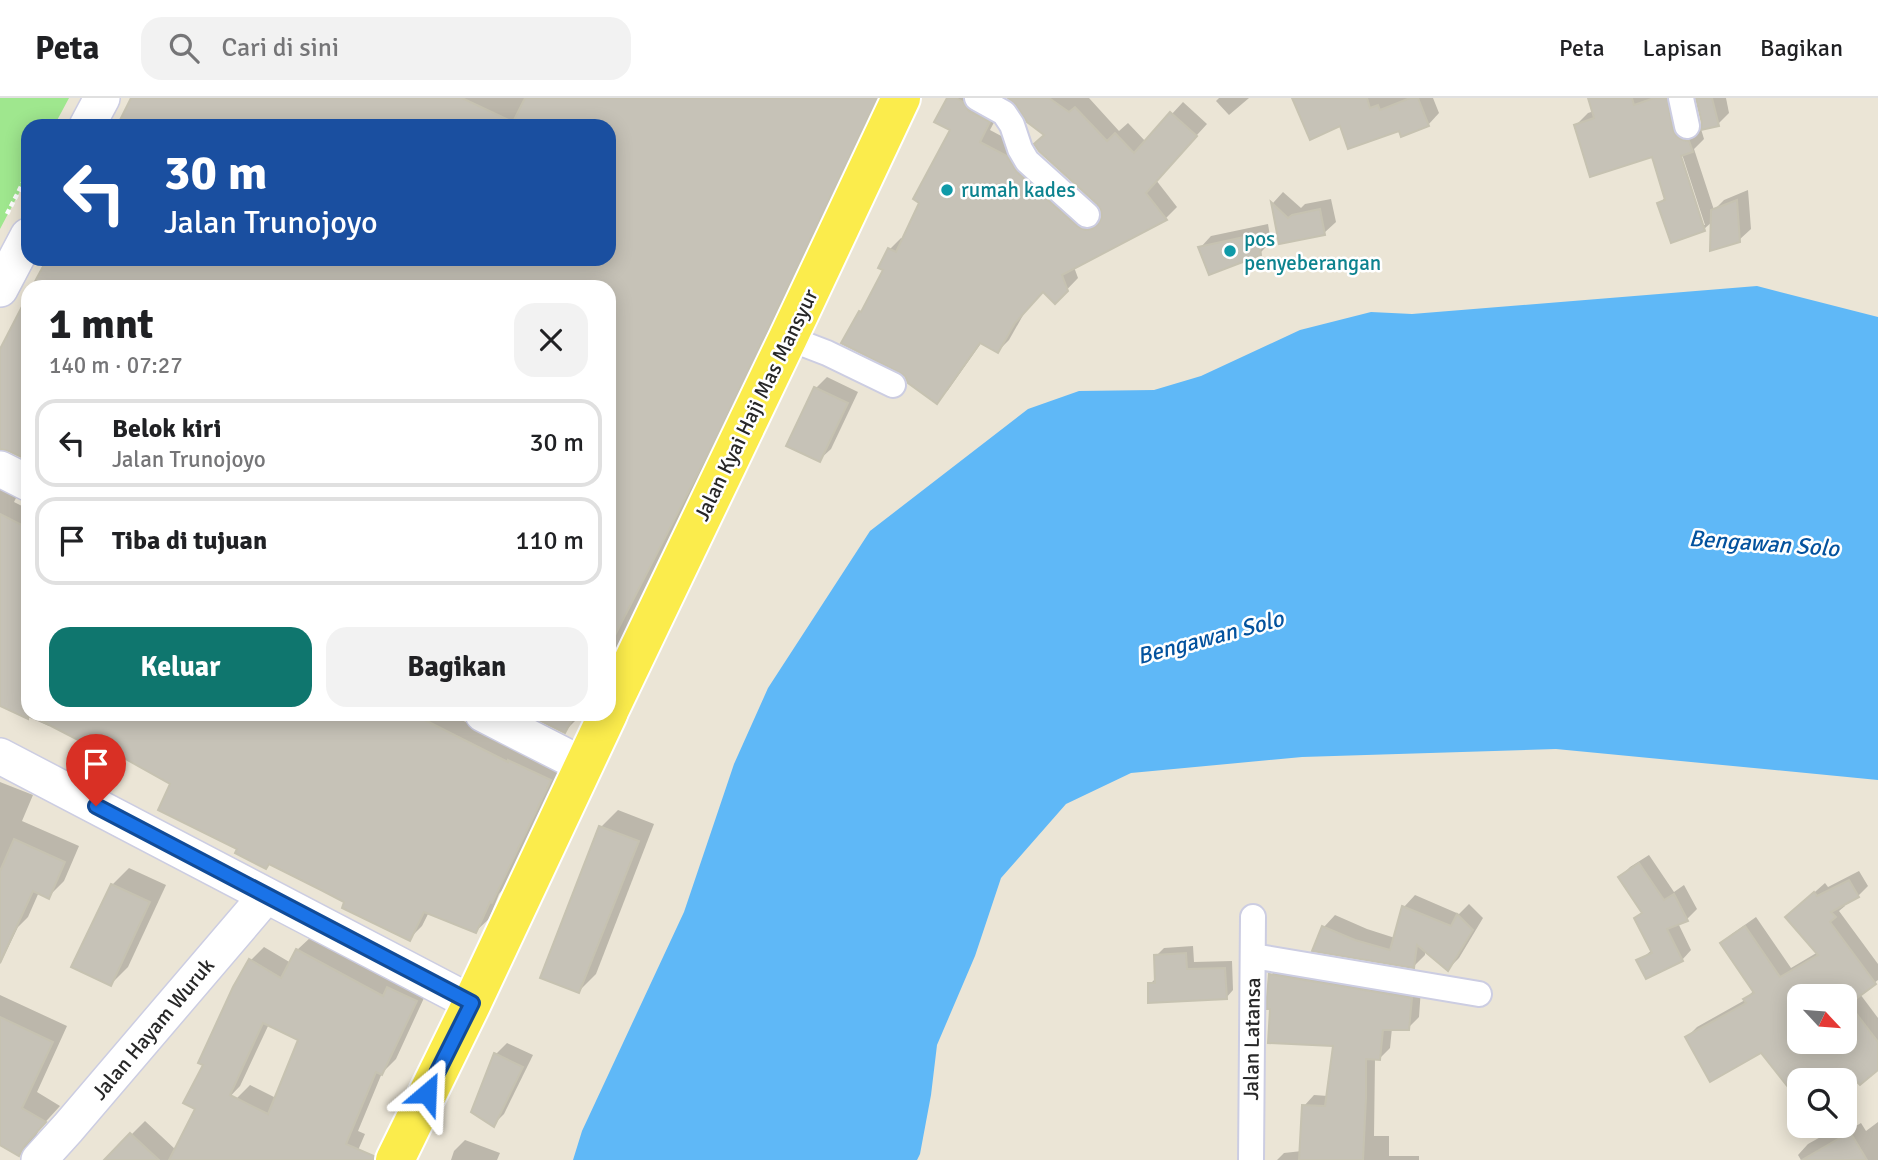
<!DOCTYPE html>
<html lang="id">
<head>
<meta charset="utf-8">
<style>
	:root { --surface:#fff; --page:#f2f2f2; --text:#202124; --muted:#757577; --line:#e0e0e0; --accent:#0f766e }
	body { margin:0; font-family:Signika,sans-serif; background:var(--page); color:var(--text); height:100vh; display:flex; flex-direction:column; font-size:26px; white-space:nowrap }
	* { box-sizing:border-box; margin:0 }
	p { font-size:23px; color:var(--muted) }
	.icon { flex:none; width:38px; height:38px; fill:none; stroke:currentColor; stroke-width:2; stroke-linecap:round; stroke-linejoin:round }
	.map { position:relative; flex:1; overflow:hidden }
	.sheet { position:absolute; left:21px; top:182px; width:595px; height:441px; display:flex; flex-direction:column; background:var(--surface); border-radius:21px; box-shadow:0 4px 18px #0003 }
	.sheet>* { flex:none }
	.hud { position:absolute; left:21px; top:21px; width:595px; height:147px; border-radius:21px; box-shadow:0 4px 18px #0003; background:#1a4fa0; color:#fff; overflow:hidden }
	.needle { width:46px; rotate:116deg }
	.buttons { position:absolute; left:1787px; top:886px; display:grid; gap:14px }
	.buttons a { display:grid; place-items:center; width:70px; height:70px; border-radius:14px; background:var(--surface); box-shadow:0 4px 18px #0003; font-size:35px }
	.pin { position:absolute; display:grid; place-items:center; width:60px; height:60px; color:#fff; margin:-72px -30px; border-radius:50% 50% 50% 0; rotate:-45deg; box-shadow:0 0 7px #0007 }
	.pin .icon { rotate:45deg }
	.me { position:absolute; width:77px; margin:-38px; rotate:26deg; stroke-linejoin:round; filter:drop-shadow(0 0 5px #0008) }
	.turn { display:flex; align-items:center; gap:24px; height:147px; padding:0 28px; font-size:32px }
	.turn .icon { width:91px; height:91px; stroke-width:2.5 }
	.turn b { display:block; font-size:49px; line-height:60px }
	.round { display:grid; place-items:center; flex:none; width:74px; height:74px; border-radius:21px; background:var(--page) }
	.head { display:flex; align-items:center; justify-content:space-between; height:119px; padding:0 28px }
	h1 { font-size:42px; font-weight:800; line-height:52px }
	.action { display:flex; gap:14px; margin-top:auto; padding:14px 28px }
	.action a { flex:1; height:80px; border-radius:21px; background:var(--accent); color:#fff; font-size:28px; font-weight:800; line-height:80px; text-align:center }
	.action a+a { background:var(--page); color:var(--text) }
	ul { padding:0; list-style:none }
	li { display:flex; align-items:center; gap:21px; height:88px; margin:0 14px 10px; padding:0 14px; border:4px solid var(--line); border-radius:21px }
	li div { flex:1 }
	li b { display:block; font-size:26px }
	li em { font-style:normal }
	header { display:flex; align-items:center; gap:42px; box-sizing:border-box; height:98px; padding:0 35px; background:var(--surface); border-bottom:2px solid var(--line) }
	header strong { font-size:33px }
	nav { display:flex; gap:38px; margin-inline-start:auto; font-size:24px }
	.search { width:490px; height:63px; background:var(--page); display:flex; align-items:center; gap:18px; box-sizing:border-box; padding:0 24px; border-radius:21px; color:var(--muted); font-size:26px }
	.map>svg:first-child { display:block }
</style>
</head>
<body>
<header>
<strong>Peta</strong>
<div class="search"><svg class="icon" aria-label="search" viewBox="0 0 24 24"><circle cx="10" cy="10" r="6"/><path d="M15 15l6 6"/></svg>Cari di sini</div>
<nav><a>Peta</a><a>Lapisan</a><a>Bagikan</a></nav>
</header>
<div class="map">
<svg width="1878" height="1062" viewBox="0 0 1878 1062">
	<rect width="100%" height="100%" fill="#ebe5d6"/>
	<polygon fill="#9fe78e" points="0,0 69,0 54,28 28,28 28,78 0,131"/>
	<polygon fill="#5fb8f7" points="1757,188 1878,219 1878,682 1556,651 1302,659 1131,675 1066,706 1001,780 975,858 937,947 931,997 920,1056 917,1062 573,1062 582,1033 684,814 734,666 768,590 870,433 1028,311 1079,293 1154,292 1201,278 1300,232 1371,214 1412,216"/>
	<g fill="#0003" fill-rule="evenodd">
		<polygon points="133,0 887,0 740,310 609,567 609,189 34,189 49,161 609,161 609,28 119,28"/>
		<polygon points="949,0 979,0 1000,13 990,32 1018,47 1097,121 1103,121 1103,113 1046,36 1011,0 1089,0 1119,33 1128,25 1146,44 1183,4 1207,26 1156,82 1177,109 1166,120 1074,169 1078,180 1055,204 1043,192 1026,212 1009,242 998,253 982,244 948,292 937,303 906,277 860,214 867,207 885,171 890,151 901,140 904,141 953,32"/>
		<polygon points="1219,0 1249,0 1229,17 1216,3"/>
		<polygon points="1294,0 1433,0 1439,15 1428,27 1400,31 1341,26"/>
		<path d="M1590,0H1680L1696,31H1701L1704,41L1694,51L1714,112L1724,102L1748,92L1751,131L1739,142L1713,123L1704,131L1659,105L1666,99L1654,57L1576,27L1588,15L1594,13ZM1680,50L1705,127H1701L1676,51Z"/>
		<polygon points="1698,0 1726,0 1729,15 1718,26"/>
		<polygon points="1283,94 1301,110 1305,106 1331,101 1336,124 1324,135 1280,144 1273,105"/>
		<polygon points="1268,126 1271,144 1260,155 1200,150 1211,138"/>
		<polygon points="827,279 858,294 831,351 819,362 816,290"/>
		<polygon points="0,387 18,396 14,404 28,411 28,616 450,616 521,652 563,669 504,790 499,796 489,821 476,833 429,814 422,828 409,841 347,803 239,750 173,685 116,654 51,626 49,628 0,607"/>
		<polygon points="531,616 582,616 565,633"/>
		<polygon points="0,684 33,697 22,723 79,748 64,783 49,798 39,794 28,819 18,829 0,866"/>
		<polygon points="618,712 654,726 596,876 579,893 542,879 601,729"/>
		<polygon points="1649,757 1674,794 1684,787 1697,811 1687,821 1678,825 1691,852 1682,862 1639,863 1653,851 1636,821 1643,813 1620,779 1630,769"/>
		<polygon points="129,770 166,787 128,869 111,886 112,787"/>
		<path d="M1859,773L1868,788L1858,798L1843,806L1845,808L1839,813L1878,866V882L1860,896L1878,920V970L1849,973L1799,982V1001L1762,953L1687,939L1697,929L1745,902L1754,892L1722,846L1732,836L1756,819L1791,870L1818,854L1798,809L1825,785L1828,789ZM1799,898H1844V943H1799Z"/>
		<polygon points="1415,797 1459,816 1469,806 1483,820 1459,860 1448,871 1425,852 1425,857 1414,868 1314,851 1324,829 1335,817 1367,831 1395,840 1404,809"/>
		<polygon points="311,839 429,889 396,961 382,975 358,1033 365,1036 356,1057 358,1062 204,1062 236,1001 250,987 276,1000 300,941 269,926 240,988 170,1062 106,1062 145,1023 176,1052 197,1010 205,966 251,862 264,849 291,865 297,852"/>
		<polygon points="1193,848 1194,864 1232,863 1233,892 1226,900 1150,886 1157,879 1156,858 1164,850"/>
		<polygon points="1282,866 1421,890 1419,919 1408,930 1392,930 1390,950 1380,960 1375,960 1374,1038 1389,1038 1389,1058 1419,1058 1419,1062 1277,1062 1284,1055 1302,1053 1304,1008 1314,997 1328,998 1335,946 1271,877"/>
		<polygon points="0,897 67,928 37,994 60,1008 39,1031 35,1041 19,1056 0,1046"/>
		<polygon points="507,945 533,957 504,1016 493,1027 473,1013 496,956"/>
		<polygon points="1878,1024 1878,1062 1801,1062 1798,1057 1808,1046 1833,1032 1837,1039 1861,1025 1866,1033"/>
		<polygon points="465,1042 500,1055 497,1062 451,1062 454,1053"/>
	</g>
	<g fill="#c6c2b7" stroke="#c6c2b1" stroke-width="2" fill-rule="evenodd">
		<polygon points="131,0 462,0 513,24 525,0 877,0 719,334 609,549 609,189 32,189 47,161 609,161 609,28 117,28"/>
		<polygon points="947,0 956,0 963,4 969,13 990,24 980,44 1007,58 1017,74 1077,128 1085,132 1092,131 1098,126 1102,119 1101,112 1097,106 1039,53 1034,46 1044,37 1027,24 1016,7 1008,0 1049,0 1069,14 1075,9 1107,43 1115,35 1134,55 1170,14 1197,38 1146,95 1167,122 1062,177 1068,193 1055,206 1043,194 1015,225 998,255 980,245 937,306 908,285 905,278 899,274 841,245 859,213 861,214 883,172 878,170 888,150 896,154 919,105 913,101 950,32 934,24"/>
		<polygon points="1292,0 1367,0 1370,10 1378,7 1380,12 1410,0 1418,0 1429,28 1401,39 1399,33 1348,51 1340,28 1310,42"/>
		<polygon points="1588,0 1632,0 1634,7 1654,0 1667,0 1673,32 1676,38 1683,42 1689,43 1693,54 1681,58 1705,133 1671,145 1657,105 1665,102 1652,59 1590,79 1574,27 1594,20"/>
		<polygon points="1696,0 1712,0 1719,28 1701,32 1702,25"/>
		<polygon points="1737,102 1740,144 1710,153 1711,112"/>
		<polygon points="1271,104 1288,120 1292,117 1320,111 1325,137 1279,146"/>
		<polygon points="1258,136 1261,157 1209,177 1198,149"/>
		<polygon points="28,197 28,362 9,353 0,351 0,251"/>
		<polygon points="814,289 848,305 820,364 786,348"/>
		<polygon points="0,416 28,430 28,547 21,563 28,566 28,621 0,608"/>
		<polygon points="28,616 413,616 508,664 508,662 551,682 492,805 490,804 476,835 424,814 410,843 342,810 344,804 321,792 269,766 266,771 235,755 237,751 158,712 170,686 115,655 113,660"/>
		<polygon points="527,616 575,616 565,635"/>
		<polygon points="599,728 639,743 579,895 540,880"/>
		<polygon points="14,741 65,764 49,801 33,793 0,865 0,773"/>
		<polygon points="1639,765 1664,802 1674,796 1688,823 1667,831 1683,863 1646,881 1636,862 1652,855 1634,820 1642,815 1618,779"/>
		<path d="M1849,782L1859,799L1831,814L1836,819L1830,824L1876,886L1849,906L1878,944V972L1860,987L1855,982H1799V1003L1761,955L1710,984L1685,939L1746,905L1743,901L1754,895L1720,845L1745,828L1780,879L1818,857L1785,819L1814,794L1817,798ZM1799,898H1844V943H1799Z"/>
		<polygon points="111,786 150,804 111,888 71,869"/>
		<polygon points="1402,808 1451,828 1457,816 1473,832 1448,873 1417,847 1414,870 1312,853 1322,828 1355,842 1390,852"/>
		<path d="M296,851L383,898L387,889L417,903L382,977L376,974L346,1046L374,1058L373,1062H169L195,1011L183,1005L203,967L198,965L233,889L249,861L281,880ZM263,925L298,942L268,1016L230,997Z"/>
		<polygon points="1186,855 1187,871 1225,870 1227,901 1148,905 1148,885 1155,885 1154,857"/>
		<polygon points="1269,876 1412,900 1409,932 1383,932 1380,962 1366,961 1366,1000 1363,1062 1299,1062 1302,1007 1325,1008 1333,948 1268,945 1270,911 1267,911 1267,899"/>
		<polygon points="0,919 53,944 22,1010 46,1024 24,1048 19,1058 0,1047"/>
		<polygon points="494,955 523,969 494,1029 471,1014"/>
		<polygon points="1850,1034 1867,1062 1802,1062"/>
		<polygon points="130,1035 159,1062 104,1062"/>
	</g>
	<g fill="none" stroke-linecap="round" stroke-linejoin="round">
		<defs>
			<g id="street">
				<polyline points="977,0 1004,15 1012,27 1020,51 1027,63 1087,117"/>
				<polyline points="1681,0 1687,28"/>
				<polyline points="788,240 827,255 893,287"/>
				<polyline points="1253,858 1479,896"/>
				<polyline points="1251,1062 1253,819"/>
			</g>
			<g id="secondary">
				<polyline points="87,28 102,0"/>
				<polyline points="0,191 28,138"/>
				<polyline points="0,371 28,385"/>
				<polyline points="483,616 583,667"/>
				<polyline points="0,658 472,905"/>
				<polyline points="39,1062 68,1030 266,798"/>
			</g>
			<g id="primary">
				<polyline points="609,613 788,240 901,0"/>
				<polyline points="395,1062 472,905 608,616"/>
			</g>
		</defs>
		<use href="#street" stroke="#cccde2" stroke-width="28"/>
		<use href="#secondary" stroke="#cccde2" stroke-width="38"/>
		<use href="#primary" stroke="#fff" stroke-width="42"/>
		<polyline stroke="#fff" stroke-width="4.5" stroke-dasharray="5 3.5" stroke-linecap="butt" points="7,116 28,75"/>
		<use href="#street" stroke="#fff" stroke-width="24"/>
		<use href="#secondary" stroke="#fff" stroke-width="35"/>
		<use href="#primary" stroke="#fbec4c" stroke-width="38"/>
	</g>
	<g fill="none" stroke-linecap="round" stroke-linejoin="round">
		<defs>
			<polyline id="route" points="96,708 472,905 427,995"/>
		</defs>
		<use href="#route" stroke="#114b97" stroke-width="18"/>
		<use href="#route" stroke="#1a73e8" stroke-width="12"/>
	</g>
	<g fill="#0f9aa8" stroke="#fff" stroke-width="2.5">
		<circle cx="947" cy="92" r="7"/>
		<circle cx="1230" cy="153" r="7"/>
	</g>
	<g text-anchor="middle" stroke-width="5" stroke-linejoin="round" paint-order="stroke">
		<g font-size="21" fill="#0d838f" stroke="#fff" text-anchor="start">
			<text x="961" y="99">rumah kades</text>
			<text x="1244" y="148">pos<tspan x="1244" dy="24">penyeberangan</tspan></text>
		</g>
		<g font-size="21" fill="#272727" stroke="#fff">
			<text transform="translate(756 307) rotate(-64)" y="7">Jalan Kyai Haji Mas Mansyur</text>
			<text transform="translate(153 931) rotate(-50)" y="7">Jalan Hayam Wuruk</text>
			<text transform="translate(1252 941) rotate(-89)" y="7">Jalan Latansa</text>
		</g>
		<g font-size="23" font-style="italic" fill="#03529e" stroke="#fff">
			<text transform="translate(1764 445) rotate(4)" y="8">Bengawan Solo</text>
			<text transform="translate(1210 539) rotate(-15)" y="8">Bengawan Solo</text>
		</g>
	</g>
</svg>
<div class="buttons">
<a><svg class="needle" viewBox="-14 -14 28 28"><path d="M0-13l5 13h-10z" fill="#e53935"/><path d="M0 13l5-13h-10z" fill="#757577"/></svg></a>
<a><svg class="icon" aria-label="search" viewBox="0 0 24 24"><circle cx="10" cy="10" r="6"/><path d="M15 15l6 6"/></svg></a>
</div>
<div class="pin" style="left:96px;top:708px;background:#d93025"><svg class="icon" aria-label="arrive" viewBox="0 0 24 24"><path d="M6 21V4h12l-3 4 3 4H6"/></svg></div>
<svg class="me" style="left:427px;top:995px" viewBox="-20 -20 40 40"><path d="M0-17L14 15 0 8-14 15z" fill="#1a73e8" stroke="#fff" stroke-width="4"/></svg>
<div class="hud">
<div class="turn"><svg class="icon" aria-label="left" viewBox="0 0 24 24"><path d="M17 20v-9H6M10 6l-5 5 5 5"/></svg><div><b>30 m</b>Jalan Trunojoyo</div></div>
</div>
<section class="sheet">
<div class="head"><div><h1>1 mnt</h1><p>140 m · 07:27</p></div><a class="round"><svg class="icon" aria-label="close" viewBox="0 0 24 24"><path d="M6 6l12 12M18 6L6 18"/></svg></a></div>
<ul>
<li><svg class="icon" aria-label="left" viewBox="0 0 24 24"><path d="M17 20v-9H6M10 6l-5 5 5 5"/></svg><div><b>Belok kiri</b><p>Jalan Trunojoyo</p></div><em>30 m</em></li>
<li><svg class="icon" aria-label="arrive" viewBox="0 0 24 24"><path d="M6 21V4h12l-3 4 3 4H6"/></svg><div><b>Tiba di tujuan</b></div><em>110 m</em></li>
</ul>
<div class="action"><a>Keluar</a><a>Bagikan</a></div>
</section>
</div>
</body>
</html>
